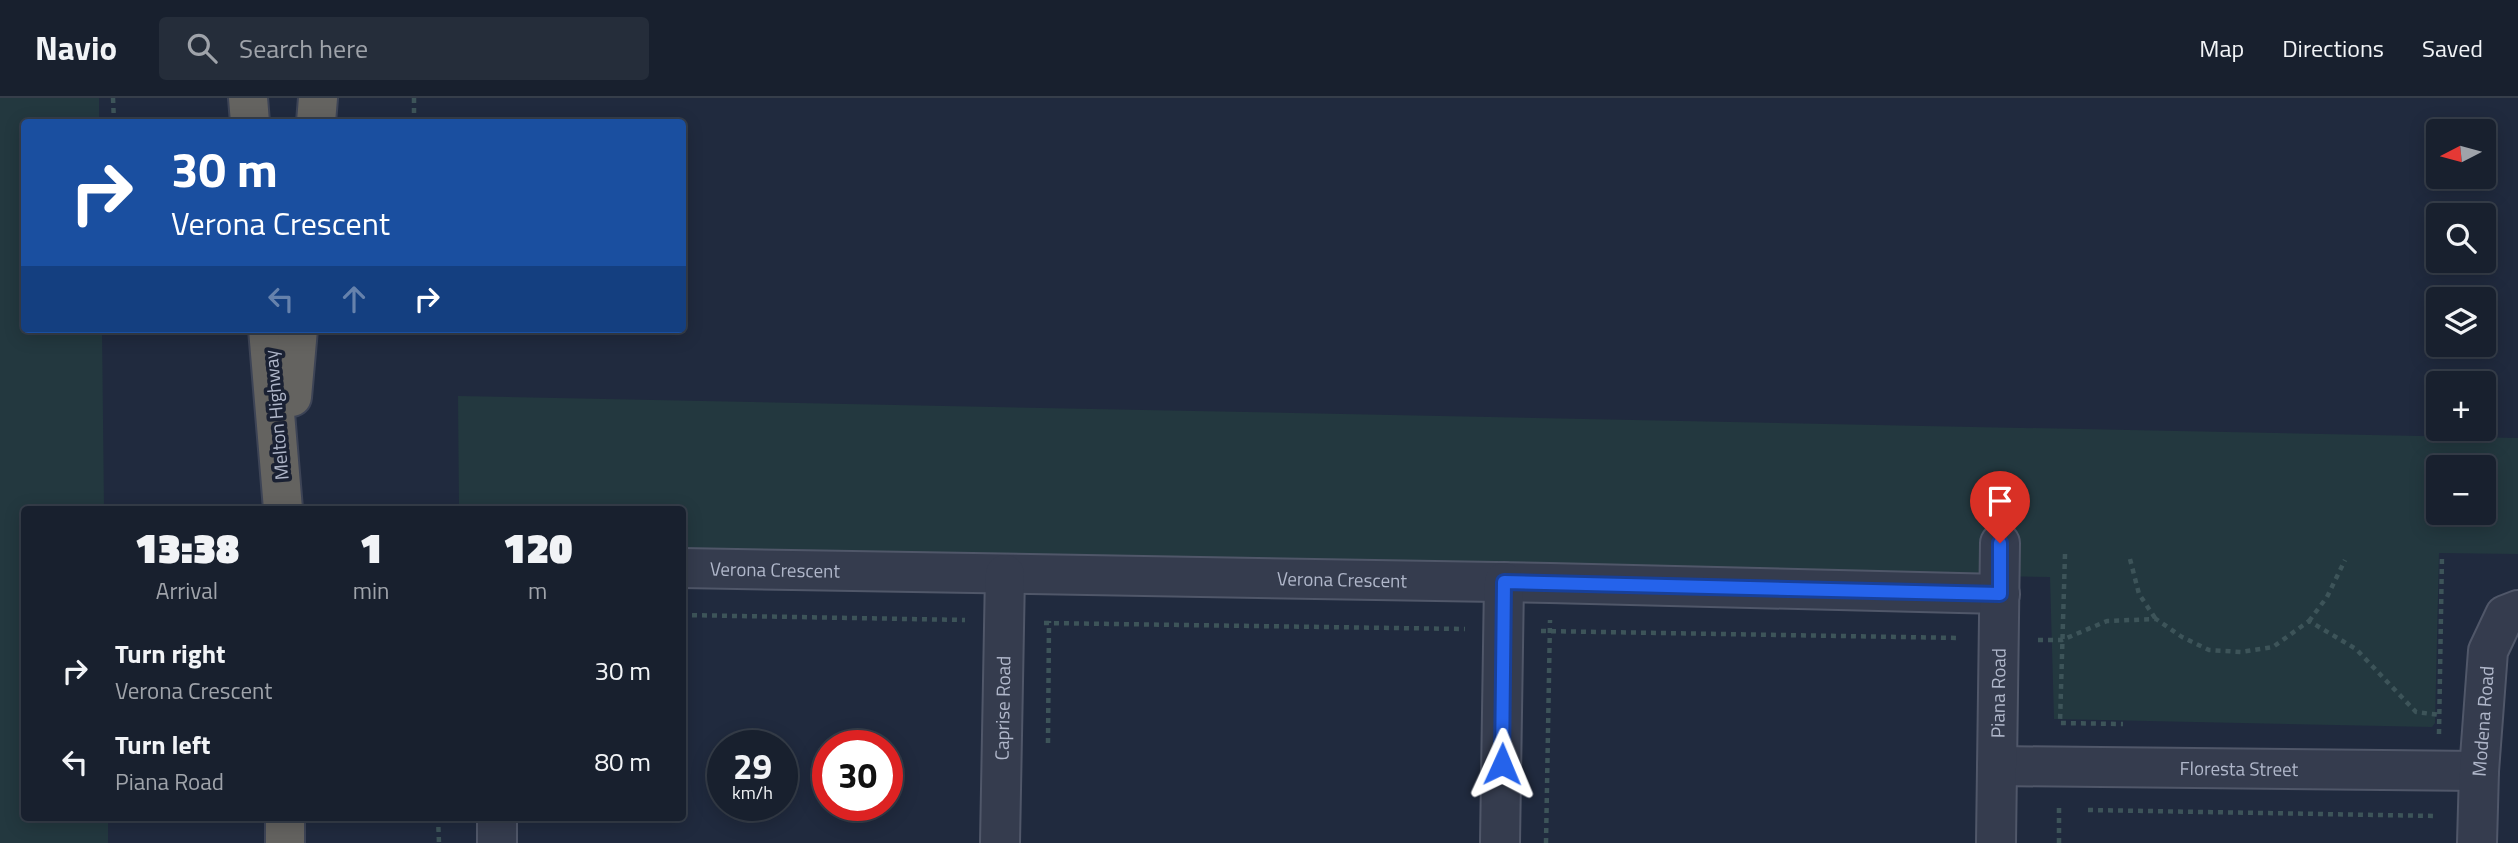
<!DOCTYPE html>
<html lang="en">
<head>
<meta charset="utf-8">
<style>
	:root { --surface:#18202e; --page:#252d3a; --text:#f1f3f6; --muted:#9fa3aa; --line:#363e4a }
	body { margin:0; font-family:"Titillium Web",sans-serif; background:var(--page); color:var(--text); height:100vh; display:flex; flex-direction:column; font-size:26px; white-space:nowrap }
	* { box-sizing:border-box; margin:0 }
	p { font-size:23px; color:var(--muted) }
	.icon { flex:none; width:38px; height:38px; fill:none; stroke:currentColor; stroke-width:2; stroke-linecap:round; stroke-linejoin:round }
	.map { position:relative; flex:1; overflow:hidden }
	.sheet { position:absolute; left:21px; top:408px; width:665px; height:315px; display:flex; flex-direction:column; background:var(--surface); border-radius:7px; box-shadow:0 4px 18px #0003,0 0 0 2px var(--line) }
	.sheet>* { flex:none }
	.banner { position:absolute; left:21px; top:21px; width:665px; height:214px; border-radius:7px; box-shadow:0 4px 18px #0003,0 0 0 2px var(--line); background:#1a4fa0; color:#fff; overflow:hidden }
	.needle { width:46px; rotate:264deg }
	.fabs { position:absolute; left:2426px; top:21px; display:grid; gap:14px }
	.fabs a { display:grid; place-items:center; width:70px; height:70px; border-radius:7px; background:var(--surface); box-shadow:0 4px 18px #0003,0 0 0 2px var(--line); font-size:35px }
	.speed { position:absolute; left:707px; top:632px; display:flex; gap:14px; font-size:35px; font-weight:700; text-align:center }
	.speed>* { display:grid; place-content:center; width:91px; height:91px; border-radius:50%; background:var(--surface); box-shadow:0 4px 18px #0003,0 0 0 2px var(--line); line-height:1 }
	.speed small { font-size:18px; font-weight:400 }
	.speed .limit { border:10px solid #d22; background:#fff; color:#111 }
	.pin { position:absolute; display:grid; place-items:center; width:60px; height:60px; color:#fff; margin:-72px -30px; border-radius:50% 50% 50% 0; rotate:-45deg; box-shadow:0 0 7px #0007 }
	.pin .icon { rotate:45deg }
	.me { position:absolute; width:77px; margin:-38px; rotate:1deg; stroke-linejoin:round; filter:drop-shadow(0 0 5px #0008) }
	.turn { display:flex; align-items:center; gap:24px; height:147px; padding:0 35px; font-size:32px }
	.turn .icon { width:91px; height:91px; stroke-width:2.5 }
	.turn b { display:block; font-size:49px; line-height:60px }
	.lanes { display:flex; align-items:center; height:66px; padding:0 35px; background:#0003; justify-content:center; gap:35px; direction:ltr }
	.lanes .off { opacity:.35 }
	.eta { display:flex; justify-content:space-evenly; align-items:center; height:119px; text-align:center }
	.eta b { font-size:42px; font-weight:800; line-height:49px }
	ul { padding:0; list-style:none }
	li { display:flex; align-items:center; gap:21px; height:91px; padding:0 35px }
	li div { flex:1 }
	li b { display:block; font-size:26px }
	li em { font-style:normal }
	header { display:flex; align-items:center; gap:42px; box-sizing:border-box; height:98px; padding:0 35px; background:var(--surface); border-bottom:2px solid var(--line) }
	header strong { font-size:33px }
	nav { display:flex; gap:38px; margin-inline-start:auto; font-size:24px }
	.search { width:490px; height:63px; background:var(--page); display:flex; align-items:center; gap:18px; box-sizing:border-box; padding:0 24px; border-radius:7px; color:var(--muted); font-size:26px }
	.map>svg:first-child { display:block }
</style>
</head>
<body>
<header>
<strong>Navio</strong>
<div class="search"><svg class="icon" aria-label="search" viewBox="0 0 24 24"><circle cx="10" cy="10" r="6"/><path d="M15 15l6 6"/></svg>Search here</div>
<nav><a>Map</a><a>Directions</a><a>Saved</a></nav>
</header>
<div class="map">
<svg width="2518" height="745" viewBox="0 0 2518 745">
	<rect width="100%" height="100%" fill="#202a3e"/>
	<g fill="#23383f" fill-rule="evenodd">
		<polygon points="0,0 99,0 99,24 24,24 24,231 102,231 104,411 24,411 24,719 108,719 108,745 0,745"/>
		<path d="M458,298L2518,340V456L2439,455L2435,625L2432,629L2054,621L2050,479L683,451L682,411H459ZM2438,369H2483V415H2438Z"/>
	</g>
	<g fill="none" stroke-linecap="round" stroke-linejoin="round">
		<defs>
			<g id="minor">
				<path id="s1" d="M682,470L1550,485L2000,496"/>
				<path id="s2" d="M1997,668L2479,673"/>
				<polyline points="497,719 497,745"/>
				<path id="s3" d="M1000,745L1005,476"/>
				<polyline points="1500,745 1504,484"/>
				<path id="s4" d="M1996,745L2000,445"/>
			</g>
			<g id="tertiary">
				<path id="s5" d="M2477,745L2479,673L2488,553L2505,517L2518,512"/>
			</g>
			<g id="trunk">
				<polyline points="248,0 250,24"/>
				<polyline points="316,24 318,0"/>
				<polyline points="268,231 283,411"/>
				<polyline points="292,299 298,231"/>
				<polyline points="285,719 285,745"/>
			</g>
		</defs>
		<use href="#minor" stroke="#505769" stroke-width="42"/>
		<use href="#tertiary" stroke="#505769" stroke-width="42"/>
		<use href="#trunk" stroke="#3d4456" stroke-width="42"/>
		<g stroke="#3d5459" stroke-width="4.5" stroke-dasharray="5 5" stroke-linecap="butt">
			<polyline points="113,0 114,24"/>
			<polyline points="414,0 414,24"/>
			<polyline points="2065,456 2060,625 2123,626"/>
			<polyline points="2130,461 2139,496 2155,520"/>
			<polyline points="682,517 965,522"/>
			<polyline points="2309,523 2327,499 2345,462"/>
			<polyline points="1044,525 1465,531"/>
			<polyline points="1541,533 1959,540"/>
			<polyline points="2038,542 2062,542 2107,523 2156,521 2182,539 2209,552 2241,554 2273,549 2309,523 2356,551 2416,614 2440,617"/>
			<polyline points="2439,636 2442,457"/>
			<polyline points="1048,645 1049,523"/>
			<polyline points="2088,712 2437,718"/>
			<polyline points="438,719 439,745"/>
			<polyline points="1546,745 1550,522"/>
			<polyline points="2059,745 2059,707"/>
		</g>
		<use href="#minor" stroke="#353c4e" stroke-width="38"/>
		<use href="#tertiary" stroke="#353c4e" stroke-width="38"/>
		<use href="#trunk" stroke="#646360" stroke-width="38"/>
	</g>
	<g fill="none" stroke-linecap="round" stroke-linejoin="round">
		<defs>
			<polyline id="route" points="1502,666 1504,484 2000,496 2000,445"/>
		</defs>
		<use href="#route" stroke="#184099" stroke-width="18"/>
		<use href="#route" stroke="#2563eb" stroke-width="12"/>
	</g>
	<g text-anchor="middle" stroke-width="7" stroke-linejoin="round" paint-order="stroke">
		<g font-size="19" fill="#b0b7ca" stroke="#1a2133">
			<text transform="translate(276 317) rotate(-95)" y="7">Melton Highway</text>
			<text dy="7" stroke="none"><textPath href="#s1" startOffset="93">Verona Crescent</textPath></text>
			<text dy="7" stroke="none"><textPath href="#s1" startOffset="660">Verona Crescent</textPath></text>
			<text dy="7" stroke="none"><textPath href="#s4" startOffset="150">Piana Road</textPath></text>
			<text dy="7" stroke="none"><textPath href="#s3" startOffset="135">Caprise Road</textPath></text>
			<text dy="7" stroke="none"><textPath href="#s5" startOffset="122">Modena Road</textPath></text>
			<text dy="7" stroke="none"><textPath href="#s2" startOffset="242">Floresta Street</textPath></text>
		</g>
	</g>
</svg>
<div class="fabs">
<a><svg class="needle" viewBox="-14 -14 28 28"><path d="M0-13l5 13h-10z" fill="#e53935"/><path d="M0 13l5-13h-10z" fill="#9fa3aa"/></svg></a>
<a><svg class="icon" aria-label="search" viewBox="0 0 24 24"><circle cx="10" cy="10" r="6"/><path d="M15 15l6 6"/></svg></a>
<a><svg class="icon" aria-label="layers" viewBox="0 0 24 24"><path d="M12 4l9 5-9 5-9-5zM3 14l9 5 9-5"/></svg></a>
<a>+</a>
<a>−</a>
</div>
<div class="speed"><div>29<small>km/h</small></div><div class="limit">30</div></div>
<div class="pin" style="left:2000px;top:445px;background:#d93025"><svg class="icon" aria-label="arrive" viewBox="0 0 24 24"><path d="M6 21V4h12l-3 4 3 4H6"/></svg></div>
<svg class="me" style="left:1502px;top:666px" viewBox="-20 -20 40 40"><path d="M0-17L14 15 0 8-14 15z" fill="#2563eb" stroke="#fff" stroke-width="4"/></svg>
<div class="banner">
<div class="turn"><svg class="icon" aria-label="right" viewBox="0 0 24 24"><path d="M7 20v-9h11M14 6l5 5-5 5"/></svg><div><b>30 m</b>Verona Crescent</div></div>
<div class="lanes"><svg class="icon off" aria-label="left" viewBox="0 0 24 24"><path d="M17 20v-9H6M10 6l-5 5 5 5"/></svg><svg class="icon off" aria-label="ahead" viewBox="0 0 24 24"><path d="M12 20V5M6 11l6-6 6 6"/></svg><svg class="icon" aria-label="right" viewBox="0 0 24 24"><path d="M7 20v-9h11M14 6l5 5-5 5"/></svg></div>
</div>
<section class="sheet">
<div class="eta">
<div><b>13:38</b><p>Arrival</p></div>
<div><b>1</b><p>min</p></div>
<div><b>120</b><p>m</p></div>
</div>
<ul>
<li><svg class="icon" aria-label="right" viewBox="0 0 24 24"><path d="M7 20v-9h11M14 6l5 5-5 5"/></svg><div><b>Turn right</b><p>Verona Crescent</p></div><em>30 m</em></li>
<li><svg class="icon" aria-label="left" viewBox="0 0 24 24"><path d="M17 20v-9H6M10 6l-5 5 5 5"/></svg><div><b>Turn left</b><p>Piana Road</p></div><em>80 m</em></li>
</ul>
</section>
</div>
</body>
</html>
